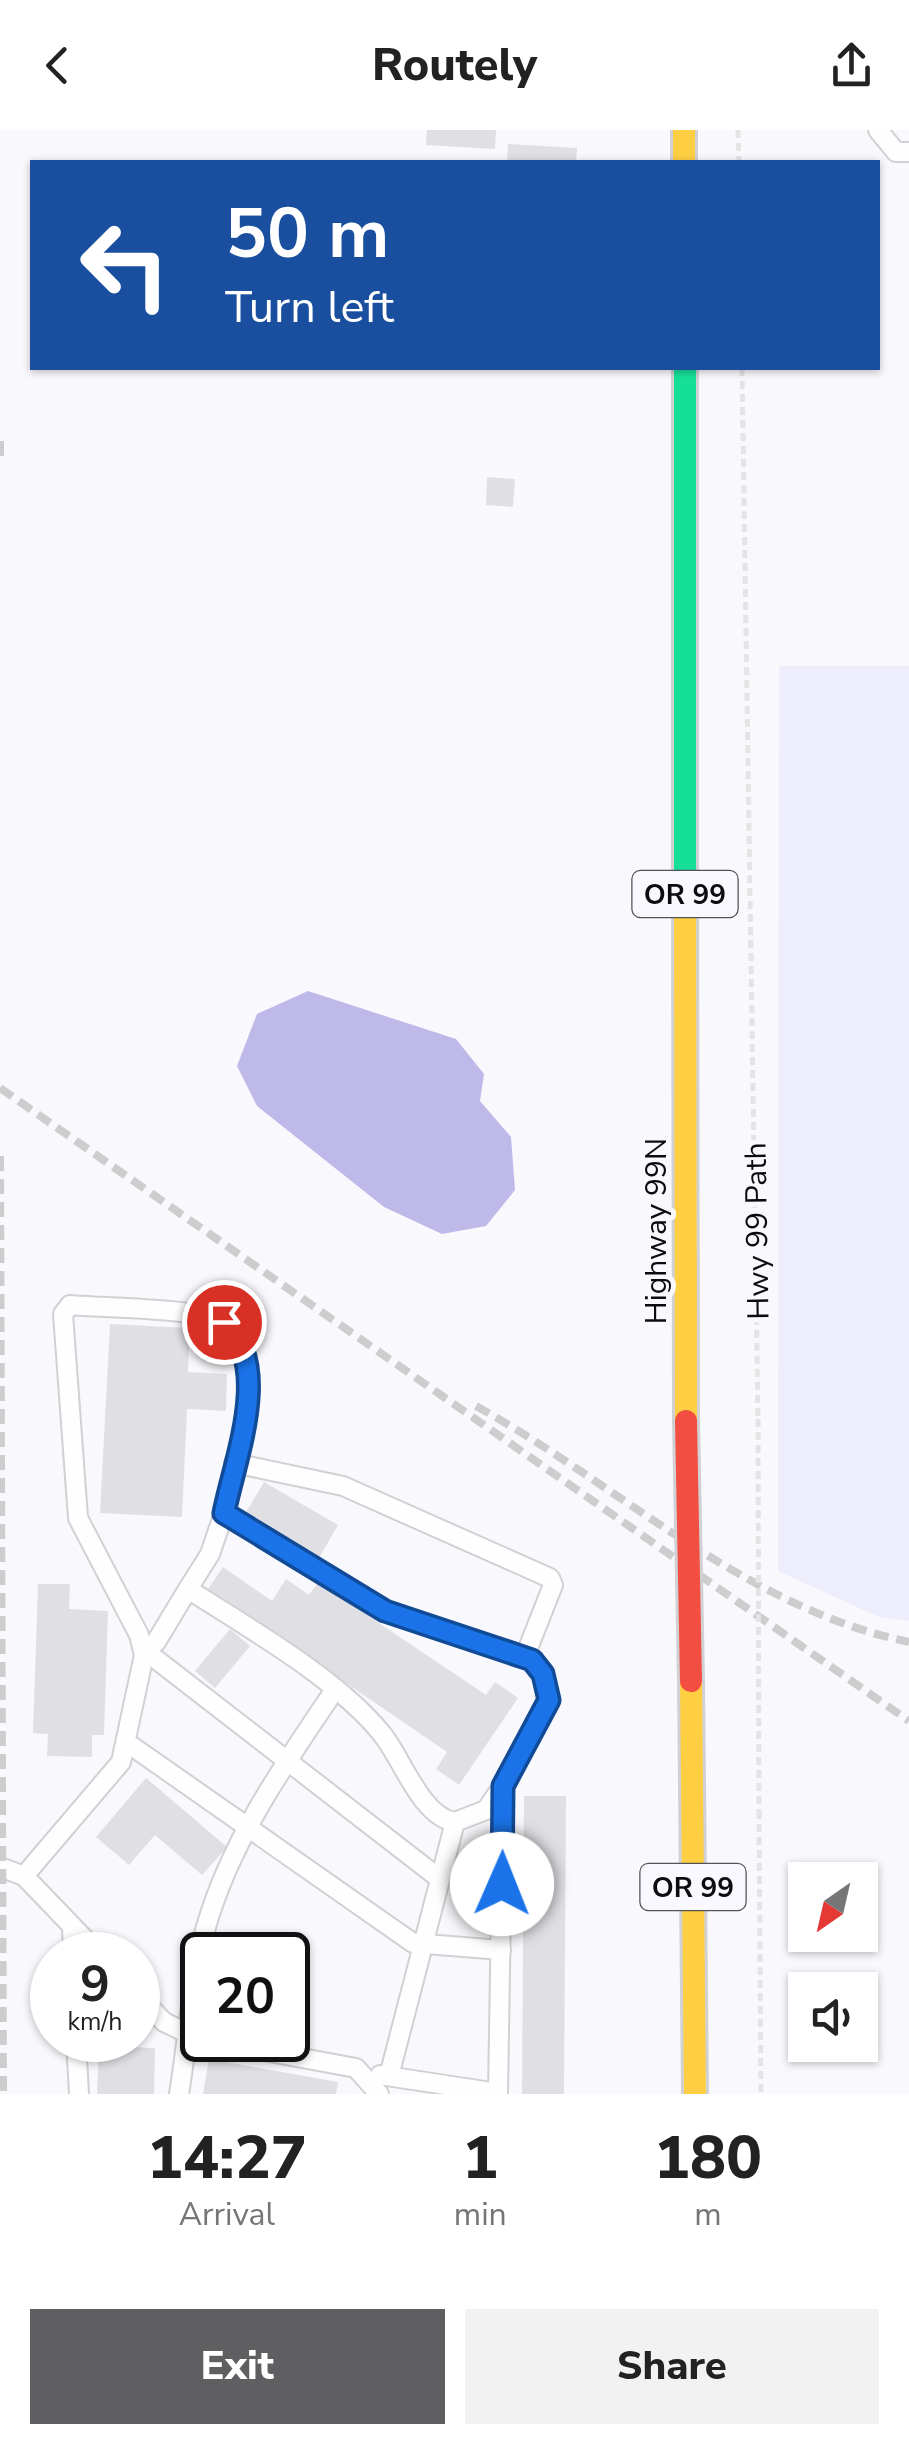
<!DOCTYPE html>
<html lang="en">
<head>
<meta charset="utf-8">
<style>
	:root { --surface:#fff; --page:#f2f2f2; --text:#222; --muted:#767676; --accent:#5f5f62 }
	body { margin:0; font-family:"Nunito Sans",sans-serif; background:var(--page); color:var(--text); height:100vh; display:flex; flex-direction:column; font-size:38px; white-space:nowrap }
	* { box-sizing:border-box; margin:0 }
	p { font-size:32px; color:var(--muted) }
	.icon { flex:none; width:55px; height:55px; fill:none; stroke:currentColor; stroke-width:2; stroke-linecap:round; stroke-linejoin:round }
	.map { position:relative; height:1964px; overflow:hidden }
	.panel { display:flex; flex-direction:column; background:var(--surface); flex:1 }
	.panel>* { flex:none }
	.top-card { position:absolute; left:30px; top:30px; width:850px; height:210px; border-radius:0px; box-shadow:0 2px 8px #0004; background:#1a4fa0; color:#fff; overflow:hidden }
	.needle { width:65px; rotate:214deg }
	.fabs { position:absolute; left:788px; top:1732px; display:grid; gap:20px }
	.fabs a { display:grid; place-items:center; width:90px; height:90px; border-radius:0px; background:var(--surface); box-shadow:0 2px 8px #0004; font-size:50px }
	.speed { position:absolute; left:30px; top:1802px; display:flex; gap:20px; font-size:50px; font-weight:700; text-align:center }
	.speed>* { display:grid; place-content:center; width:130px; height:130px; border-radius:50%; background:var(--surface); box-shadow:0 2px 8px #0004; line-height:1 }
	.speed small { font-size:25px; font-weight:400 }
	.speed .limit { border:5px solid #111; border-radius:15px; background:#fff; color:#111 }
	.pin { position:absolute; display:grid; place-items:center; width:85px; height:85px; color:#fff; margin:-42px; border:5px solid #fff; border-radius:50%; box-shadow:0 2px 10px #0007 }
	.me { position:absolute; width:110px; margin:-55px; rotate:1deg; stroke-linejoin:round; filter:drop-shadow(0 0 8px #0008) }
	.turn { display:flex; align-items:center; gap:35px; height:210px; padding:0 30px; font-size:45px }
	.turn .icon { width:130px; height:130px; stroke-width:2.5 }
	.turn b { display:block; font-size:70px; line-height:85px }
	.eta { display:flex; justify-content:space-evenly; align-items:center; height:170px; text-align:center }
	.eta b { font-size:60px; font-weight:800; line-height:70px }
	.cta { display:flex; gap:20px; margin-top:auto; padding:20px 30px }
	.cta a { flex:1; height:115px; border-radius:0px; background:var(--accent); color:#fff; font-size:40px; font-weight:800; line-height:115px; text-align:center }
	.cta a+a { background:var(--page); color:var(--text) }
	header { display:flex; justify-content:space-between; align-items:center; height:130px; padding:0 30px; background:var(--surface); font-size:45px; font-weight:800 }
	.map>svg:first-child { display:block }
</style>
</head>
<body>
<header><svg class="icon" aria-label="back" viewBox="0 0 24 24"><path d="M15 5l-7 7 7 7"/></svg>Routely<svg class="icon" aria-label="share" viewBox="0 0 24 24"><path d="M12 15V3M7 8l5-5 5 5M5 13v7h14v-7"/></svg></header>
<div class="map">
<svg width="909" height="1964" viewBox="0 0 909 1964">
	<rect width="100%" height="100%" fill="#f9f9fd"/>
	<polygon fill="#ededfc" points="779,536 909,536 909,1491 879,1487 778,1441"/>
	<polygon fill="#beb9e8" points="308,861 456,909 484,944 480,971 511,1007 515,1060 486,1096 442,1104 384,1077 257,976 237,936 257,884"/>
	<g fill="#e0e0e4">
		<polygon points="427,0 496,0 495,19 426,15"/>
		<polygon points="508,14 577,18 576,32 507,32"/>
		<polygon points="487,347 515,349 513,377 486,375"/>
		<polygon points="110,1194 190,1198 188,1242 227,1244 226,1281 187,1279 182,1387 100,1383"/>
		<polygon points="264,1352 338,1395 319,1428 245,1384"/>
		<polygon points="223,1437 272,1471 286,1449 309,1465 318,1452 486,1565 495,1552 518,1568 459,1655 436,1639 447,1622 208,1459"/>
		<polygon points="38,1454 70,1454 69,1479 108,1481 104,1605 92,1605 92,1627 47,1626 48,1604 33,1603"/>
		<polygon points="230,1499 250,1516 215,1558 195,1541"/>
		<polygon points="146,1648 227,1717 202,1745 155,1705 129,1735 96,1707"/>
		<polygon points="524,1666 566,1666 564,1964 522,1964"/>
		<polygon points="99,1916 155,1918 154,1964 97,1964"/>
		<polygon points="209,1929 338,1952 336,1964 203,1964"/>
	</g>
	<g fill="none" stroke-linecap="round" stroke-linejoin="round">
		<defs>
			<g id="lane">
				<polyline points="878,0 896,22 909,22"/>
				<polyline points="234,1333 343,1356 550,1448 553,1455 525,1526"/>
				<polyline points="188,1459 210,1424 224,1383"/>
				<polyline points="126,1612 413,1813 501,1820"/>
				<path d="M0,1737L24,1746L121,1632L144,1525L139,1505L78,1388L63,1184L70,1175C102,1178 201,1178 224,1192C274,1223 233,1337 224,1383L385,1481L525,1526L543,1544L549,1570L503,1657L498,1964"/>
				<polyline points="24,1746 100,1825"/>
				<path d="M440,1749L144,1520L156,1512L188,1459C248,1498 337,1548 382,1604C402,1628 421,1687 455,1692"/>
				<polyline points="72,1796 73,1825"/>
				<polyline points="138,1865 164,1892 197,1908"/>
				<polyline points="76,1910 79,1964"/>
				<polyline points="205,1910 356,1938 379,1964"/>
				<polyline points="380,1945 498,1963"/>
				<polyline points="389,1946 455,1692 486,1680 502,1657"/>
				<path d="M179,1964C188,1909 191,1851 206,1797C231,1710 284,1635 334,1561"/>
			</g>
			<polyline id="fast" points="685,238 685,754"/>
			<g id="slow">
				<polyline points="684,0 684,32"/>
				<polyline points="685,754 686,1291"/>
				<polyline points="691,1551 695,1964"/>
			</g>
		</defs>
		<use href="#lane" stroke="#d1d1d4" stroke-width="22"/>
		<use href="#fast" stroke="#d1d1d4" stroke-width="28"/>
		<use href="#slow" stroke="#d1d1d4" stroke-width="28"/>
		<g stroke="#e4e4e5" stroke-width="5" stroke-dasharray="8 5" stroke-linecap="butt">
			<polyline points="738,0 739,32"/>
			<polyline points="742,238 758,1289"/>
			<polyline points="759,1681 761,1964"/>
		</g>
		<use href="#lane" stroke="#fefeff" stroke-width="18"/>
		<use href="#fast" stroke="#16e098" stroke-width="22"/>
		<use href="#slow" stroke="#ffcf43" stroke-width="22"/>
		<g stroke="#cdcdce" stroke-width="8" stroke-dasharray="15 8" stroke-linecap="butt">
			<polyline points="0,311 0,333"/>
			<polyline points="0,958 909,1591"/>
			<polyline points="0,1026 3,1964"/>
			<path d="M476,1276C619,1355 745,1478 909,1512"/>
		</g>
		<defs>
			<polyline id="jam-bridge" points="686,1291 691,1551"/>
		</defs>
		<use href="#jam-bridge" stroke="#d1d1d4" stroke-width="28" stroke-linecap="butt"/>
		<polyline stroke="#e4e4e5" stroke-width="5" stroke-dasharray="8 5" stroke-linecap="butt" points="758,1289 759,1681"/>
		<use href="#jam-bridge" stroke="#f24e42" stroke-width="22"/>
	</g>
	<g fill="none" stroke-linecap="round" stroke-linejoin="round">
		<defs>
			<path id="route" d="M224,1192C273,1235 235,1328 224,1383L385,1481L532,1530L543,1544L549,1570L503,1656L502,1754"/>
		</defs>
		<use href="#route" stroke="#114b97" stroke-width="25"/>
		<use href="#route" stroke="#1a73e8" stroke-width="18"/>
	</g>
	<g text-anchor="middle" stroke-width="10" stroke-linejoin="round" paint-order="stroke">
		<g fill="#f8f8fe" stroke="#535356" stroke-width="2.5">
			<rect x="632.5" y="741" width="105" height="46" rx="8"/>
			<rect x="640.5" y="1734" width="105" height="46" rx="8"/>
		</g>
		<g font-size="28" font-weight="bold" fill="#0c0c0e">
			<text x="685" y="774">OR 99</text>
			<text x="693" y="1767">OR 99</text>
		</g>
		<g font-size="30" fill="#0c0c0e" stroke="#f8f8fe">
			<text transform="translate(656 1101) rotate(-90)" y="10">Highway 99N</text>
			<text transform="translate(757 1101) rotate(-91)" y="10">Hwy 99 Path</text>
		</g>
	</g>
</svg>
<div class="fabs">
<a><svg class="needle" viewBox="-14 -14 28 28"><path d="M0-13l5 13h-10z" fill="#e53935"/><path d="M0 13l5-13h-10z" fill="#767676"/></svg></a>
<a><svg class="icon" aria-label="sound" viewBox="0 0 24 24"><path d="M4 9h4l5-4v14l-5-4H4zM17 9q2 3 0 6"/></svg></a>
</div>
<div class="speed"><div>9<small>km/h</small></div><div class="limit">20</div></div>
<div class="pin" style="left:224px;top:1192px;background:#d93025"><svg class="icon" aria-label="arrive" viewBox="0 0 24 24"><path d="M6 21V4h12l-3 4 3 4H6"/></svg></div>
<svg class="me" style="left:502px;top:1754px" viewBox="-20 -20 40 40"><circle r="19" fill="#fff"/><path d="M0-13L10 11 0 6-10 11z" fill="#1a73e8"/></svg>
<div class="top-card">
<div class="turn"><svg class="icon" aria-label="left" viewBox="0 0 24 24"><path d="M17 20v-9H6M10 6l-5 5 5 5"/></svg><div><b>50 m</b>Turn left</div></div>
</div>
</div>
<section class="panel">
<div class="eta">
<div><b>14:27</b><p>Arrival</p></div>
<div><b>1</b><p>min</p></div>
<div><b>180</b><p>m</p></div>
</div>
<div class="cta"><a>Exit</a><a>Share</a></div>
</section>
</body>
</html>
